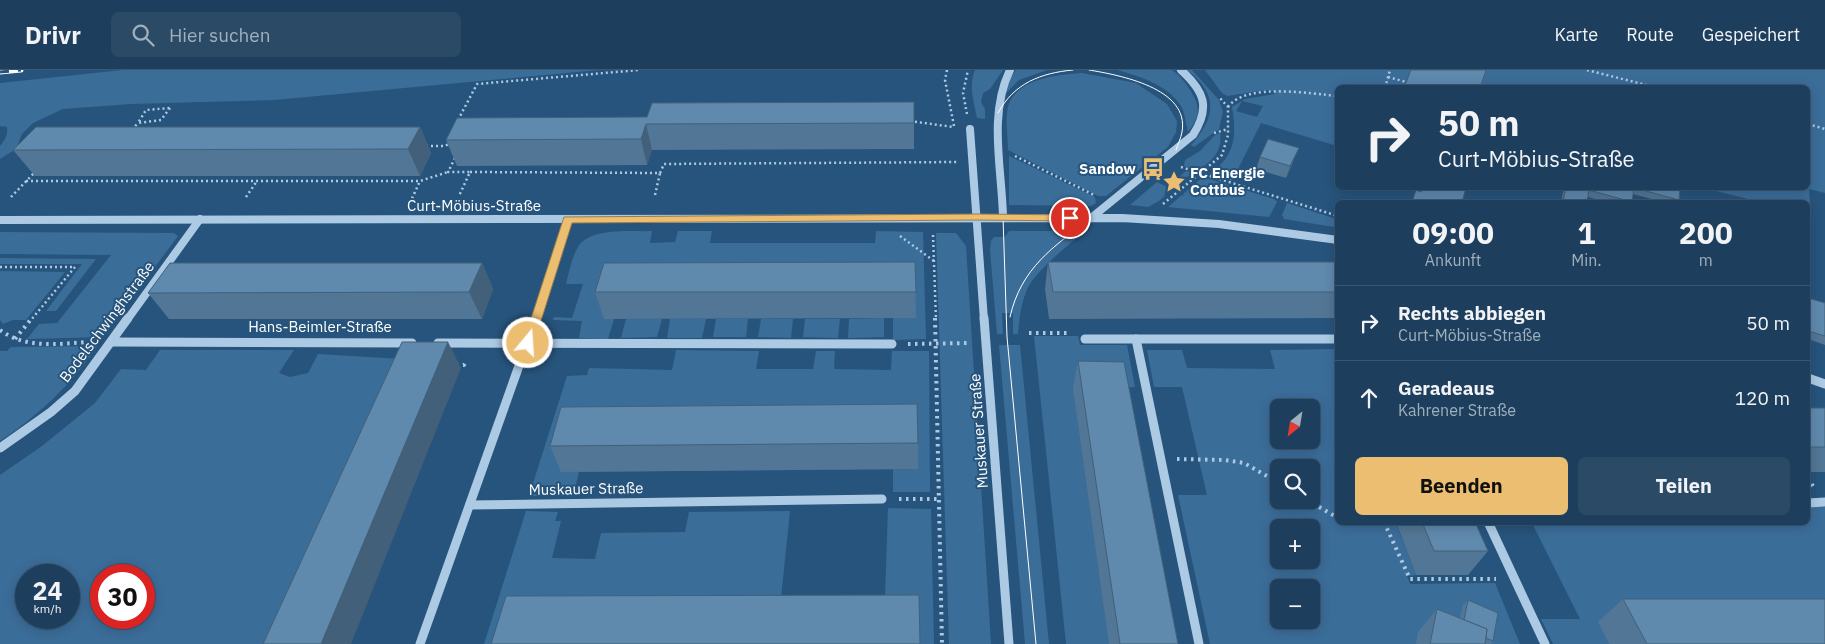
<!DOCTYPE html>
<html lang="de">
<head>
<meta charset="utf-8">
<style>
	:root { --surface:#1d3f5d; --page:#2a4a66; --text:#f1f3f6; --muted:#a0afbc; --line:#3b5872; --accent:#ecbe71 }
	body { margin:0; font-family:"IBM Plex Sans",sans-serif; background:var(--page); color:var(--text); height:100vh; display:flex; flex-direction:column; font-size:19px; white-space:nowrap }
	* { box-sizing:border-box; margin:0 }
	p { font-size:16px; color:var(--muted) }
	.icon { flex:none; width:28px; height:28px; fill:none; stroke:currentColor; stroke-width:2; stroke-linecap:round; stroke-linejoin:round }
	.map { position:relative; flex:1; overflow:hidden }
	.sheet { position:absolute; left:1335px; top:130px; width:475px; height:325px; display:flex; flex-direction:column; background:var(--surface); border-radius:8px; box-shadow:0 2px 12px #0003,0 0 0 1px var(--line) }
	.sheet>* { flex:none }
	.banner { position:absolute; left:1335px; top:15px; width:475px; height:105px; border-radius:8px; box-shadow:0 2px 12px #0003,0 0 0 1px var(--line); background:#1d3f5d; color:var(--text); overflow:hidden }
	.needle { width:32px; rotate:210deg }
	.fabs { position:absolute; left:1270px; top:329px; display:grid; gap:10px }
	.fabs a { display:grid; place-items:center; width:50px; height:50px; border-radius:8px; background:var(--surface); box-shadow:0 2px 12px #0003,0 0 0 1px var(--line); font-size:25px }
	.speed { position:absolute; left:15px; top:494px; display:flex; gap:10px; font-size:25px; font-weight:700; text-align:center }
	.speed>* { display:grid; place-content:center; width:65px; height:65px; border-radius:50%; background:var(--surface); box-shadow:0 2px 12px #0003,0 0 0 1px var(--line); line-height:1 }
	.speed small { font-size:12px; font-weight:400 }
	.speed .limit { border:8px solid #d22; background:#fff; color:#111 }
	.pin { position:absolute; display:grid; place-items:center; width:42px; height:42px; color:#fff; margin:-21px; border:2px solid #fff; border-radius:50%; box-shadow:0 1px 5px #0007 }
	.me { position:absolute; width:55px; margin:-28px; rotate:18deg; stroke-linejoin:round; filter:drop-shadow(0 0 4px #0008) }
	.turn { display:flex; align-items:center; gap:18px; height:105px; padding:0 20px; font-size:22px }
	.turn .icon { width:65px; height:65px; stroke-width:2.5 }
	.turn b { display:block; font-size:35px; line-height:42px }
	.eta { display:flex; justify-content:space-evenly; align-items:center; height:85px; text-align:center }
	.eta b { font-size:30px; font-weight:800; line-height:35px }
	.button { display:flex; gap:10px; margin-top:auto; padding:10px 20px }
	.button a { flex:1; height:58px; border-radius:8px; background:var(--accent); color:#111; font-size:20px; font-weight:800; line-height:58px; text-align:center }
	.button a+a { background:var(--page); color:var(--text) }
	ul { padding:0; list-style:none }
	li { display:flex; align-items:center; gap:15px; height:75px; padding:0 20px; border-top:1px solid var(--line) }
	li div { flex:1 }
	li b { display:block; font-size:19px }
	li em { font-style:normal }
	header { display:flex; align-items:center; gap:30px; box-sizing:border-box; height:70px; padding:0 25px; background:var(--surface); border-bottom:1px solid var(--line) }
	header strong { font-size:24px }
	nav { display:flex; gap:28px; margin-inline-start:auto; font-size:18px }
	.search { width:350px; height:45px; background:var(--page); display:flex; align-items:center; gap:12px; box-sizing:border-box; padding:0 18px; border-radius:8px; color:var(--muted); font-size:19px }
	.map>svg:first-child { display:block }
</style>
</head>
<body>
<header>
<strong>Drivr</strong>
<div class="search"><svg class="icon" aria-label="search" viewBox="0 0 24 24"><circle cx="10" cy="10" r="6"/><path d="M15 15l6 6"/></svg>Hier suchen</div>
<nav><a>Karte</a><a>Route</a><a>Gespeichert</a></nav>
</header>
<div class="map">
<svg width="1825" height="574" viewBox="0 0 1825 574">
	<rect width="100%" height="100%" fill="#27547c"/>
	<g fill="#3b6d99" fill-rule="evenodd">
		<path d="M123,0H599L274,30L131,34L63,39L33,53L22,64L16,79L0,89V76C5,70 8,65 7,57L0,56V13Z"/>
		<path d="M975,0H1003L990,19L983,23L981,32L985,39V49L977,48C974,32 968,16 975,0Z"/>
		<polygon points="1016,0 1047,0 1019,10 1006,23 1010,9"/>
		<path d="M1117,0C1127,0 1164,0 1171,0C1178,3 1184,11 1188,17C1200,35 1202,44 1188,62C1186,54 1185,43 1181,36C1168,15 1139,6 1117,0Z"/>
		<path d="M1187,0H1192L1219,30L1223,42L1219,59L1194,77L1191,75C1216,48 1219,24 1187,0Z"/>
		<path d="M1205,0H1825V123L1809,119L1811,146L1808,145V132H1760L1704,118H1808V18H1338L1337,76L1261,53L1232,111L1209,104C1235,87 1237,66 1232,37L1245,29L1275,24L1273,21L1266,20L1227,26L1222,23ZM1242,31L1263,36L1257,47L1236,41Z"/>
		<path d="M1082,3L1136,13L1167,34L1177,51L1176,62L1168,77L1106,126H1098L1008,80C1008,67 1005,50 1008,37C1016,8 1058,5 1082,3Z"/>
		<path d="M1220,63C1223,81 1212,92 1197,100L1184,96L1185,90L1200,81L1215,65Z"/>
		<polygon points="1009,86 1095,127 1096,133 1091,136 1009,135"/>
		<polygon points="1186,101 1192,103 1159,131 1148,137 1130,135 1157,112 1167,117"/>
		<polygon points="1203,107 1274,129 1277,132 1269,147 1168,137"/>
		<polygon points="1287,133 1336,149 1337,152 1334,157 1284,149 1282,145"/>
		<path d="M652,161L650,173L675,172L678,161H712L710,173H875L876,161L923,162L926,269L893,270V248H916H604L614,249L608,269L579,268L582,251L553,250L554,247L572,248L583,214H566C569,202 572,187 578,177C590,157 632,162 652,161Z"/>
		<path d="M1009,161H1066L1079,166C1065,178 1032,204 1026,222C1021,235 1019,250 1018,264H1013V243H1002L1003,264H997L990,180L991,171L994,167H1005Z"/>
		<polygon points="0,162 174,163 178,166 103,267 27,269 39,254 57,253 111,185 0,184"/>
		<polygon points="936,163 956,163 966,176 991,574 949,574"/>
		<polygon points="0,188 96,189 56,241 46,241 82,194 0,194"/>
		<polygon points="0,201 65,202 26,250 13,250 3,254 0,250"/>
		<polygon points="884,248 884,267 848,268 849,249"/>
		<polygon points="626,249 662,249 657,267 621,268"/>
		<polygon points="670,249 706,249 702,268 667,268"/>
		<polygon points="716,249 748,249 746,267 713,267"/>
		<polygon points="761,249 793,249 791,268 758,267"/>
		<polygon points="805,249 840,249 838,268 803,267"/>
		<polygon points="1034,266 1078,266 1080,275 1127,275 1135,317 1118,318 1109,574 1066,574"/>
		<polygon points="999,275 1020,275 1049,574 1025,574"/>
		<path d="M97,276C72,314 38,346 0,371V281H7L11,277Z"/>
		<path d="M1337,279V291H1334L1338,300V452L1396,453L1416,505L1407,506L1410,514L1495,513L1520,574H1210L1178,425H1207L1182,317H1154L1147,280H1182L1187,298L1275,299L1270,280ZM1279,338H1311V370H1279ZM1279,398H1311V430H1279ZM1279,458H1311V490H1279ZM1279,518H1311V550H1279Z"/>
		<path d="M160,280H294L279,303L290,307L308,303L318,284L401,289L277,574H0V405L42,376L95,333L121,299L146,300ZM26,505H69V548H26ZM101,505H144V548H101Z"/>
		<polygon points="676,280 759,281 756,299 813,299 816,281 835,281 834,299 891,300 892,281 929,281 930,422 893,422 893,399 918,399 562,402 579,402 573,426 529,426 567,306 587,305 589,298 672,300"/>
		<polygon points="1808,437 1825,437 1825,552 1599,552 1609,574 1553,574 1541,549 1580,549 1532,453 1808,452"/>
		<polygon points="888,438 931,439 934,574 484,574 526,441 558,442 555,451 561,451 552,488 595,489 601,463 685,462 689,442 790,441 781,528 885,528"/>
	</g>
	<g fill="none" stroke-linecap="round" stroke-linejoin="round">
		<g stroke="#accae4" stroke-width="2.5" stroke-dasharray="2 3" stroke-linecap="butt">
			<polyline points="947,0 945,10 954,56"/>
			<polyline points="1587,0 1658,18"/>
			<polyline points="1388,7 1410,13"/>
			<polyline points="1385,18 1390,0"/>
			<path d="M1228,37C1246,12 1311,24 1338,26"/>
			<polygon points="170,38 161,50 138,53 146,40"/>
			<polyline points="967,44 963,23 968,0"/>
			<polyline points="458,50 477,14 639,0"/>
			<polyline points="910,51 953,57"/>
			<polyline points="1808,54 1825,59"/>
			<polyline points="132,60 138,53"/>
			<polyline points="1214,63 1228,59"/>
			<polyline points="426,76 444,76 452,73"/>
			<polyline points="1015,86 1094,125"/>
			<polyline points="455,88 448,102 470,102 459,126"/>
			<polyline points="1181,97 1338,146"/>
			<polyline points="470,102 660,103 664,94 957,92"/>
			<polyline points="26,111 420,111 448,102"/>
			<polyline points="1800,118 1804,118"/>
			<polyline points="655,125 660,103"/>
			<polyline points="11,127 35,102"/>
			<polyline points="246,127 257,111"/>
			<polyline points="410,133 420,111"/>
			<polyline points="1163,134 1222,85 1228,65 1228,37 1219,27"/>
			<polyline points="933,165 936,250"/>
			<polyline points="900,166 934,191"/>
			<polyline points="0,197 75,197 31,250"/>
		</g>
		<g stroke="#accae4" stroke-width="4" stroke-dasharray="2.5 4.5" stroke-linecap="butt">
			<polyline points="935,248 942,574"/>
			<path d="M0,260C26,279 57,274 88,272"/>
			<polyline points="1029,263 1070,263"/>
			<polyline points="15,269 32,248"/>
			<polyline points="908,274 969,273"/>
			<polyline points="456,295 464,295 467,290"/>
			<polyline points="1177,389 1225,390 1244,393 1279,413"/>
			<polyline points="1808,408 1813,416"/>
			<polyline points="899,429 938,429"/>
			<polyline points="1307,430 1338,448"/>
			<polyline points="1356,452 1380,452"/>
			<polyline points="1384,452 1410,509 1496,509"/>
		</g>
		<g stroke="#accae4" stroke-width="8">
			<polyline points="970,59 984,250"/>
			<path d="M1003,147C1002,99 988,45 1010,0"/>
			<path d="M1091,148L1193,65C1211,37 1204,21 1181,0"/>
			<polyline points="0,150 1122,148 1219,154 1338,170"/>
			<polyline points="127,250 200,149"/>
			<polyline points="536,250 568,150"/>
		</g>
		<g stroke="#accae4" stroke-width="9">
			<polyline points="984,248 1009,574"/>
			<polyline points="1085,269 1338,269"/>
			<polyline points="1136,269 1199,574"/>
			<polyline points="111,272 412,273"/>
			<polyline points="438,273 892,274"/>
			<polyline points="1808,308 1825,314"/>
			<polyline points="0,378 51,342 75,321 128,248"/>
			<polyline points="1808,433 1825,432"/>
			<polyline points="470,435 882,429"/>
			<polyline points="1488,452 1545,574"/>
			<polyline points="420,574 536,248"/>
		</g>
		<g stroke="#fff" stroke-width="1">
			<path d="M1089,0C1119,5 1190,18 1182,62C1181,68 1178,74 1176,80"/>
			<path d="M998,43C1014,13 1041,3 1073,0"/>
			<polyline points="1003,147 1007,267 1036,574"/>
			<path d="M1010,247C1021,198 1053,177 1091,148"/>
		</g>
		<defs>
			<polyline id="rail" points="0,2 21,0"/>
		</defs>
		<use href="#rail" stroke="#fff" stroke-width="5"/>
		<use href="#rail" stroke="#27547c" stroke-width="3" stroke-dasharray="9" stroke-linecap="butt"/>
	</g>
	<g fill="#527695">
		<polygon points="914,32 914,79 652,80 647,95 457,96 446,70 647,47"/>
		<polygon points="420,57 431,83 420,106 35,106 13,80"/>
		<polygon points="1260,87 1294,90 1286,108 1256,99"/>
		<polygon points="1564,118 1680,118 1679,130 1677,132 1663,132 1633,124 1632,132 1607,132 1588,127 1587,132 1561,132"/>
		<polygon points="915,192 916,248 604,249 595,222"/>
		<polygon points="1048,192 1338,192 1338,248 1049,249 1045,219"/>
		<polygon points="482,193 493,219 482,249 169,249 148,223"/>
		<polygon points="1808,228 1825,233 1825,275 1808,269"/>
		<polygon points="1078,291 1178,574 1109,574 1073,318"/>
		<rect x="1808" y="338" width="17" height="64"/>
		<polygon points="918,373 918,399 561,402 550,376"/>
		<polygon points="1396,452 1475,452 1488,481 1468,505 1416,505"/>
		<polygon points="1623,529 1825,574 1609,574 1598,552"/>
		<polygon points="1468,530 1493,571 1491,574 1416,574 1418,562 1437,539 1460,548 1463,535"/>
	</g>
	<g fill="#426079">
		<polygon points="646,54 652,80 647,95 641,69"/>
		<polygon points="420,57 431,83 420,106 408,79"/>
		<polygon points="1299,78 1294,90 1286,108 1290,96"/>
		<polygon points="482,193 493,219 482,249 469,222"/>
		<polygon points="448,272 461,298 351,574 321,574"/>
	</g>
	<g fill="#5f89ad" stroke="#426079">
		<polygon points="1411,0 1486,0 1480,18 1404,18"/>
		<polygon points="914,32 914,53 646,54 641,69 446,70 457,48 647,47 652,33"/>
		<polygon points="36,57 420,57 408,79 13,80"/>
		<polygon points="1268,69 1299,78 1290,96 1260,87"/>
		<polygon points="1422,118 1466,118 1462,132 1412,132 1416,120 1421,122"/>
		<polygon points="1566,118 1634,118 1632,132 1589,120 1587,132 1563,132"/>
		<polygon points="1635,118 1680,118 1679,130"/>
		<polygon points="1754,130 1754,132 1737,132 1737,131"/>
		<polygon points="915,192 916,222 595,222 604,193"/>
		<polygon points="1048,192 1338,192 1338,222 1053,222"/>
		<polygon points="170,193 482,193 469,222 148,223"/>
		<polygon points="1808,228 1825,233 1825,266 1808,261"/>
		<polygon points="402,272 448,272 321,574 263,574"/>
		<polygon points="1078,291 1124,292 1178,574 1120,574"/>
		<polygon points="917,334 918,373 550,376 561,337"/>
		<rect x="1808" y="338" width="17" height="39"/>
		<polygon points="1422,452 1475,452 1488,481 1434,481"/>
		<polygon points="919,525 920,574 491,574 506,526"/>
		<polygon points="1623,529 1825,529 1825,574 1647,574"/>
		<polygon points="1468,530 1498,543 1493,571 1486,568 1487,559 1464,550"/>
		<polygon points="1437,539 1487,559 1485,574 1430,574"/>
	</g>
	<polygon fill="#ecbe71" stroke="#997c49" points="978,144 1070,145 1075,148 1070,151 978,150 572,153 534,273 528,277 523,273 564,147"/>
	<defs>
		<symbol id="bus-bare" viewBox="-9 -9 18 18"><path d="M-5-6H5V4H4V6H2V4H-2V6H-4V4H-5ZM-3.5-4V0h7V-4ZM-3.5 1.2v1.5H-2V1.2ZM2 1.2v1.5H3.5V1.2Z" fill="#ecbe71" stroke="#27547c" stroke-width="2.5" paint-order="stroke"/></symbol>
		<symbol id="sight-bare" viewBox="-9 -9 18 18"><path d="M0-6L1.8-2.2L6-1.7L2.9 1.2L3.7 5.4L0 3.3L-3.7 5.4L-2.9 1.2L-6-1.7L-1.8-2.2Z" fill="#ecbe71" stroke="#27547c" stroke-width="2.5" paint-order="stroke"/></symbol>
	</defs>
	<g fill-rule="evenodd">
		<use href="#bus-bare" x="1137" y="83" width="32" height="32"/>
		<use href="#sight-bare" x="1158" y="96" width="32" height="32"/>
	</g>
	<g text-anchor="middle" stroke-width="4" stroke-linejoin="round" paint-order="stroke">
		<g font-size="15" font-weight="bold" fill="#fff" stroke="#27547c" text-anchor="end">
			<text x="1136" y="104">Sandow</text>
			<text x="1190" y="108" text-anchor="start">FC Energie<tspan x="1190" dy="17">Cottbus</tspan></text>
		</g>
		<g font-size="15" fill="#fff" stroke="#27547c">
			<text x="474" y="141">Curt-Möbius-Straße</text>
			<text transform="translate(107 252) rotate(-53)" y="5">Bodelschwinghstraße</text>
			<text x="320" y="262">Hans-Beimler-Straße</text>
			<text transform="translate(979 361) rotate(-94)" y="5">Muskauer Straße</text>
			<text transform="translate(586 419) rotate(-1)" y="5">Muskauer Straße</text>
		</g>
	</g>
</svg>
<div class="fabs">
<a><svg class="needle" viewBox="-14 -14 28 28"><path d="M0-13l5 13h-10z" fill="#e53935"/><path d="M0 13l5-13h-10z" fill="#a0afbc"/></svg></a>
<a><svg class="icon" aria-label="search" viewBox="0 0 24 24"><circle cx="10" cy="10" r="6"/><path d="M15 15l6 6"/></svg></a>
<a>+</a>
<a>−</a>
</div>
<div class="speed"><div>24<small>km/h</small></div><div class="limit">30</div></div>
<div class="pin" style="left:1070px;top:148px;background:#d93025"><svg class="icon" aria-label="arrive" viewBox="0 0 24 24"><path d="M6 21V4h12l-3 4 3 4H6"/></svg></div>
<svg class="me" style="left:528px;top:273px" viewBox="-20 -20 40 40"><circle r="17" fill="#ecbe71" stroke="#fff" stroke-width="3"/><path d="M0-11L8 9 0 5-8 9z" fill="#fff"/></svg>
<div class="banner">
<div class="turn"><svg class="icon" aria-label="right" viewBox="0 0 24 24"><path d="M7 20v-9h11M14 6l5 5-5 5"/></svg><div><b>50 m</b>Curt-Möbius-Straße</div></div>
</div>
<section class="sheet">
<div class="eta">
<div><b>09:00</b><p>Ankunft</p></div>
<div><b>1</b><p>Min.</p></div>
<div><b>200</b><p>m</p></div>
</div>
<ul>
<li><svg class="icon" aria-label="right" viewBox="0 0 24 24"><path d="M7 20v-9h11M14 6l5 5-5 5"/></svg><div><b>Rechts abbiegen</b><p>Curt-Möbius-Straße</p></div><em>50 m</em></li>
<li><svg class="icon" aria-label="ahead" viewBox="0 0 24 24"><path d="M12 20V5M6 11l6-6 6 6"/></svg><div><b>Geradeaus</b><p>Kahrener Straße</p></div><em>120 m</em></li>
</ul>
<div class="button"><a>Beenden</a><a>Teilen</a></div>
</section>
</div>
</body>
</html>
